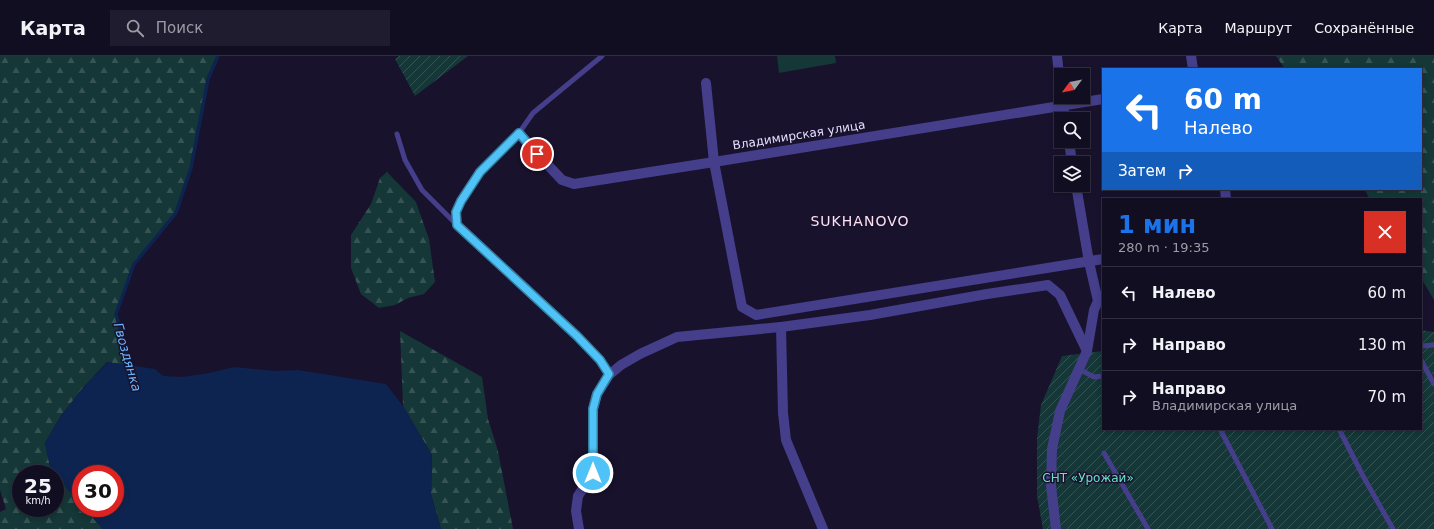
<!DOCTYPE html>
<html lang="ru">
<head>
<meta charset="utf-8">
<style>
	:root { --surface:#120e22; --page:#1f1c2f; --text:#f1f3f6; --muted:#9c9ca5; --line:#312e40; --accent:#1a73e8 }
	body { margin:0; font-family:"DejaVu Sans",sans-serif; background:var(--page); color:var(--text); height:100vh; display:flex; flex-direction:column; font-size:15px; white-space:nowrap }
	* { box-sizing:border-box; margin:0 }
	p { font-size:13px; color:var(--muted) }
	.icon { flex:none; width:22px; height:22px; fill:none; stroke:currentColor; stroke-width:2; stroke-linecap:round; stroke-linejoin:round }
	.map { position:relative; flex:1; overflow:hidden }
	.sheet { position:absolute; left:1102px; top:142px; width:320px; height:232px; display:flex; flex-direction:column; background:var(--surface); border-radius:0px; box-shadow:0 2px 6px #0003,0 0 0 1px var(--line) }
	.sheet>* { flex:none }
	.top-card { position:absolute; left:1102px; top:12px; width:320px; height:122px; border-radius:0px; box-shadow:0 2px 6px #0003,0 0 0 1px var(--line); background:#1a73e8; color:#fff; overflow:hidden }
	.needle { width:26px; rotate:238deg }
	.fabs { position:absolute; left:1054px; top:12px; display:grid; gap:8px }
	.fabs a { display:grid; place-items:center; width:36px; height:36px; border-radius:0px; background:var(--surface); box-shadow:0 2px 6px #0003,0 0 0 1px var(--line); font-size:20px }
	.speed { position:absolute; left:12px; top:409px; display:flex; gap:8px; font-size:20px; font-weight:700; text-align:center }
	.speed>* { display:grid; place-content:center; width:52px; height:52px; border-radius:50%; background:var(--surface); box-shadow:0 2px 6px #0003,0 0 0 1px var(--line); line-height:1 }
	.speed small { font-size:10px; font-weight:400 }
	.speed .limit { border:6px solid #d22; background:#fff; color:#111 }
	.pin { position:absolute; display:grid; place-items:center; width:34px; height:34px; color:#fff; margin:-17px; border:2px solid #fff; border-radius:50%; box-shadow:0 1px 4px #0007 }
	.me { position:absolute; width:44px; margin:-22px; rotate:0deg; stroke-linejoin:round; filter:drop-shadow(0 0 3px #0008) }
	.turn { display:flex; align-items:center; gap:14px; height:84px; padding:0 16px; font-size:18px }
	.turn .icon { width:52px; height:52px; stroke-width:2.5 }
	.turn b { display:block; font-size:28px; line-height:34px }
	.then { display:flex; align-items:center; height:38px; padding:0 16px; background:#0003; gap:8px; font-size:15px }
	.round { display:grid; place-items:center; flex:none; width:42px; height:42px; border-radius:0px; background:var(--page) }
	.overview { display:flex; align-items:center; justify-content:space-between; height:68px; padding:0 16px }
	h1 { font-size:24px; font-weight:800; line-height:30px; color:var(--accent) }
	ul { padding:0; list-style:none }
	li { display:flex; align-items:center; gap:12px; height:52px; padding:0 16px; border-top:1px solid var(--line) }
	li div { flex:1 }
	li b { display:block; font-size:15px }
	li em { font-style:normal }
	header { display:flex; align-items:center; gap:24px; box-sizing:border-box; height:56px; padding:0 20px; background:var(--surface); border-bottom:1px solid var(--line) }
	header strong { font-size:19px }
	nav { display:flex; gap:22px; margin-inline-start:auto; font-size:14px }
	.search { width:280px; height:36px; background:var(--page); display:flex; align-items:center; gap:10px; box-sizing:border-box; padding:0 14px; border-radius:0px; color:var(--muted); font-size:15px }
	.map>svg:first-child { display:block }
</style>
</head>
<body>
<header>
<strong>Карта</strong>
<div class="search"><svg class="icon" aria-label="search" viewBox="0 0 24 24"><circle cx="10" cy="10" r="6"/><path d="M15 15l6 6"/></svg>Поиск</div>
<nav><a>Карта</a><a>Маршрут</a><a>Сохранённые</a></nav>
</header>
<div class="map">
<svg width="1434" height="473" viewBox="0 0 1434 473">
	<defs>
		<pattern id="forest-firs" width="22" height="20" patternUnits="userSpaceOnUse"><rect width="22" height="20" fill="#153737"/><path d="M5 1l3.5 6h-7zM16 11l3.5 6h-7z" fill="#375455"/></pattern>
		<pattern id="garden-furrows" width="10" height="10" patternUnits="userSpaceOnUse"><rect width="10" height="10" fill="#153737"/><path d="M-1 1l2-2M0 10L10 0M9 11l2-2" fill="none" stroke="#375455"/></pattern>
	</defs>
	<rect width="100%" height="100%" fill="#18122d"/>
	<g fill="url(#forest-firs)">
		<polygon points="0,0 218,0 208,23 191,112 176,157 134,208 116,258 129,310 107,306 82,333 60,361 45,387 51,415 54,418 21,418 21,452 55,452 55,419 81,448 81,452 84,452 103,473 0,473 0,456 6,453 0,434"/>
		<polygon points="1276,0 1434,0 1434,244 1421,222 1421,143 1370,143 1364,133 1421,133 1421,13 1285,13"/>
		<polygon points="387,116 416,146 429,183 435,226 424,238 408,242 395,249 379,252 361,238 351,212 351,179 371,148 380,122"/>
		<polygon points="400,275 482,321 488,363 498,395 513,473 441,473 431,438 432,399 403,350"/>
	</g>
	<g fill="url(#garden-furrows)">
		<polygon points="399,0 468,0 415,40 395,3"/>
		<polygon points="1421,274 1434,276 1434,473 1043,473 1037,440 1037,382 1041,349 1062,300 1103,295 1103,373 1421,373"/>
	</g>
	<polygon fill="#153737" points="777,0 835,0 836,7 779,17"/>
	<polygon fill="#0e2450" points="108,306 155,313 163,320 183,321 209,317 234,311 275,315 298,314 386,328 403,350 432,399 431,438 441,473 103,473 84,452 115,452 115,418 81,418 81,448 51,415 45,387 60,361 82,333"/>
	<g fill="none" stroke-linecap="round" stroke-linejoin="round">
		<polyline stroke="#0e2450" stroke-width="3.5" points="130,313 116,258 134,208 176,157 191,112 208,23 218,0"/>
		<g stroke="#443e8b" stroke-width="5">
			<polyline points="397,78 405,104 422,134 468,180 577,280 600,304 609,319"/>
			<polyline points="457,169 456,156 461,145 481,116 519,77 533,57 602,0"/>
			<polyline points="1421,290 1434,289"/>
			<polyline points="1421,304 1434,328"/>
			<polyline points="1079,313 1094,321 1103,320"/>
			<polyline points="1220,373 1272,473"/>
			<polyline points="1339,373 1363,420 1393,473"/>
			<polyline points="1104,397 1148,473"/>
		</g>
		<g stroke="#443e8b" stroke-width="10">
			<polyline points="1057,0 1061,37"/>
			<polyline points="1191,0 1193,13"/>
			<polyline points="706,27 714,106 742,251 756,259 1103,203"/>
			<polyline points="1062,43 1065,63"/>
			<polyline points="519,77 529,89 562,124 574,128 714,106 1103,43"/>
			<polyline points="1069,85 1072,107"/>
			<polyline points="1225,133 1226,143"/>
			<polyline points="579,473 576,455 578,440 593,417 593,353 597,338 609,319 621,309 640,298 677,281 781,271"/>
			<polyline points="823,473 786,384 783,357 781,271 870,259 987,238 1048,229 1060,239 1087,295"/>
			<polyline points="1056,473 1051,430 1052,393 1060,355 1087,295 1094,254 1098,245 1089,206 1076,129"/>
		</g>
	</g>
	<g fill="none" stroke-linecap="round" stroke-linejoin="round">
		<defs>
			<polyline id="route" points="537,98 519,77 480,116 461,145 456,156 457,169 577,280 600,304 609,318 597,338 593,353 593,417"/>
		</defs>
		<use href="#route" stroke="#337fa1" stroke-width="10"/>
		<use href="#route" stroke="#4fc3f7" stroke-width="7"/>
	</g>
	<g text-anchor="middle" stroke-width="3" stroke-linejoin="round" paint-order="stroke">
		<g font-size="12" fill="#e4dfff" stroke="#18122d">
			<text transform="translate(799 79) rotate(-9)" y="4">Владимирская улица</text>
		</g>
		<g font-size="12" fill="#69e0c7" stroke="#18122d">
			<text x="1088" y="426">СНТ «Урожай»</text>
		</g>
		<g font-size="13" font-style="italic" fill="#6eb5fd" stroke="#18122d">
			<text transform="translate(128 301) rotate(74)" y="5">Гвоздянка</text>
		</g>
		<g font-size="14" letter-spacing="1" fill="#ffe1f2" stroke="#18122d">
			<text x="860" y="170">SUKHANOVO</text>
		</g>
	</g>
</svg>
<div class="fabs">
<a><svg class="needle" viewBox="-14 -14 28 28"><path d="M0-13l5 13h-10z" fill="#e53935"/><path d="M0 13l5-13h-10z" fill="#9c9ca5"/></svg></a>
<a><svg class="icon" aria-label="search" viewBox="0 0 24 24"><circle cx="10" cy="10" r="6"/><path d="M15 15l6 6"/></svg></a>
<a><svg class="icon" aria-label="layers" viewBox="0 0 24 24"><path d="M12 4l9 5-9 5-9-5zM3 14l9 5 9-5"/></svg></a>
</div>
<div class="speed"><div>25<small>km/h</small></div><div class="limit">30</div></div>
<div class="pin" style="left:537px;top:98px;background:#d93025"><svg class="icon" aria-label="arrive" viewBox="0 0 24 24"><path d="M6 21V4h12l-3 4 3 4H6"/></svg></div>
<svg class="me" style="left:593px;top:417px" viewBox="-20 -20 40 40"><circle r="17" fill="#4fc3f7" stroke="#fff" stroke-width="3"/><path d="M0-11L8 9 0 5-8 9z" fill="#fff"/></svg>
<div class="top-card">
<div class="turn"><svg class="icon" aria-label="left" viewBox="0 0 24 24"><path d="M17 20v-9H6M10 6l-5 5 5 5"/></svg><div><b>60 m</b>Налево</div></div>
<div class="then">Затем<svg class="icon" aria-label="right" viewBox="0 0 24 24"><path d="M7 20v-9h11M14 6l5 5-5 5"/></svg></div>
</div>
<section class="sheet">
<div class="overview"><div><h1>1 мин</h1><p>280 m · 19:35</p></div><a class="round" style="background:#d93025;color:#fff"><svg class="icon" aria-label="close" viewBox="0 0 24 24"><path d="M6 6l12 12M18 6L6 18"/></svg></a></div>
<ul>
<li><svg class="icon" aria-label="left" viewBox="0 0 24 24"><path d="M17 20v-9H6M10 6l-5 5 5 5"/></svg><div><b>Налево</b></div><em>60 m</em></li>
<li><svg class="icon" aria-label="right" viewBox="0 0 24 24"><path d="M7 20v-9h11M14 6l5 5-5 5"/></svg><div><b>Направо</b></div><em>130 m</em></li>
<li><svg class="icon" aria-label="right" viewBox="0 0 24 24"><path d="M7 20v-9h11M14 6l5 5-5 5"/></svg><div><b>Направо</b><p>Владимирская улица</p></div><em>70 m</em></li>
</ul>
</section>
</div>
</body>
</html>
